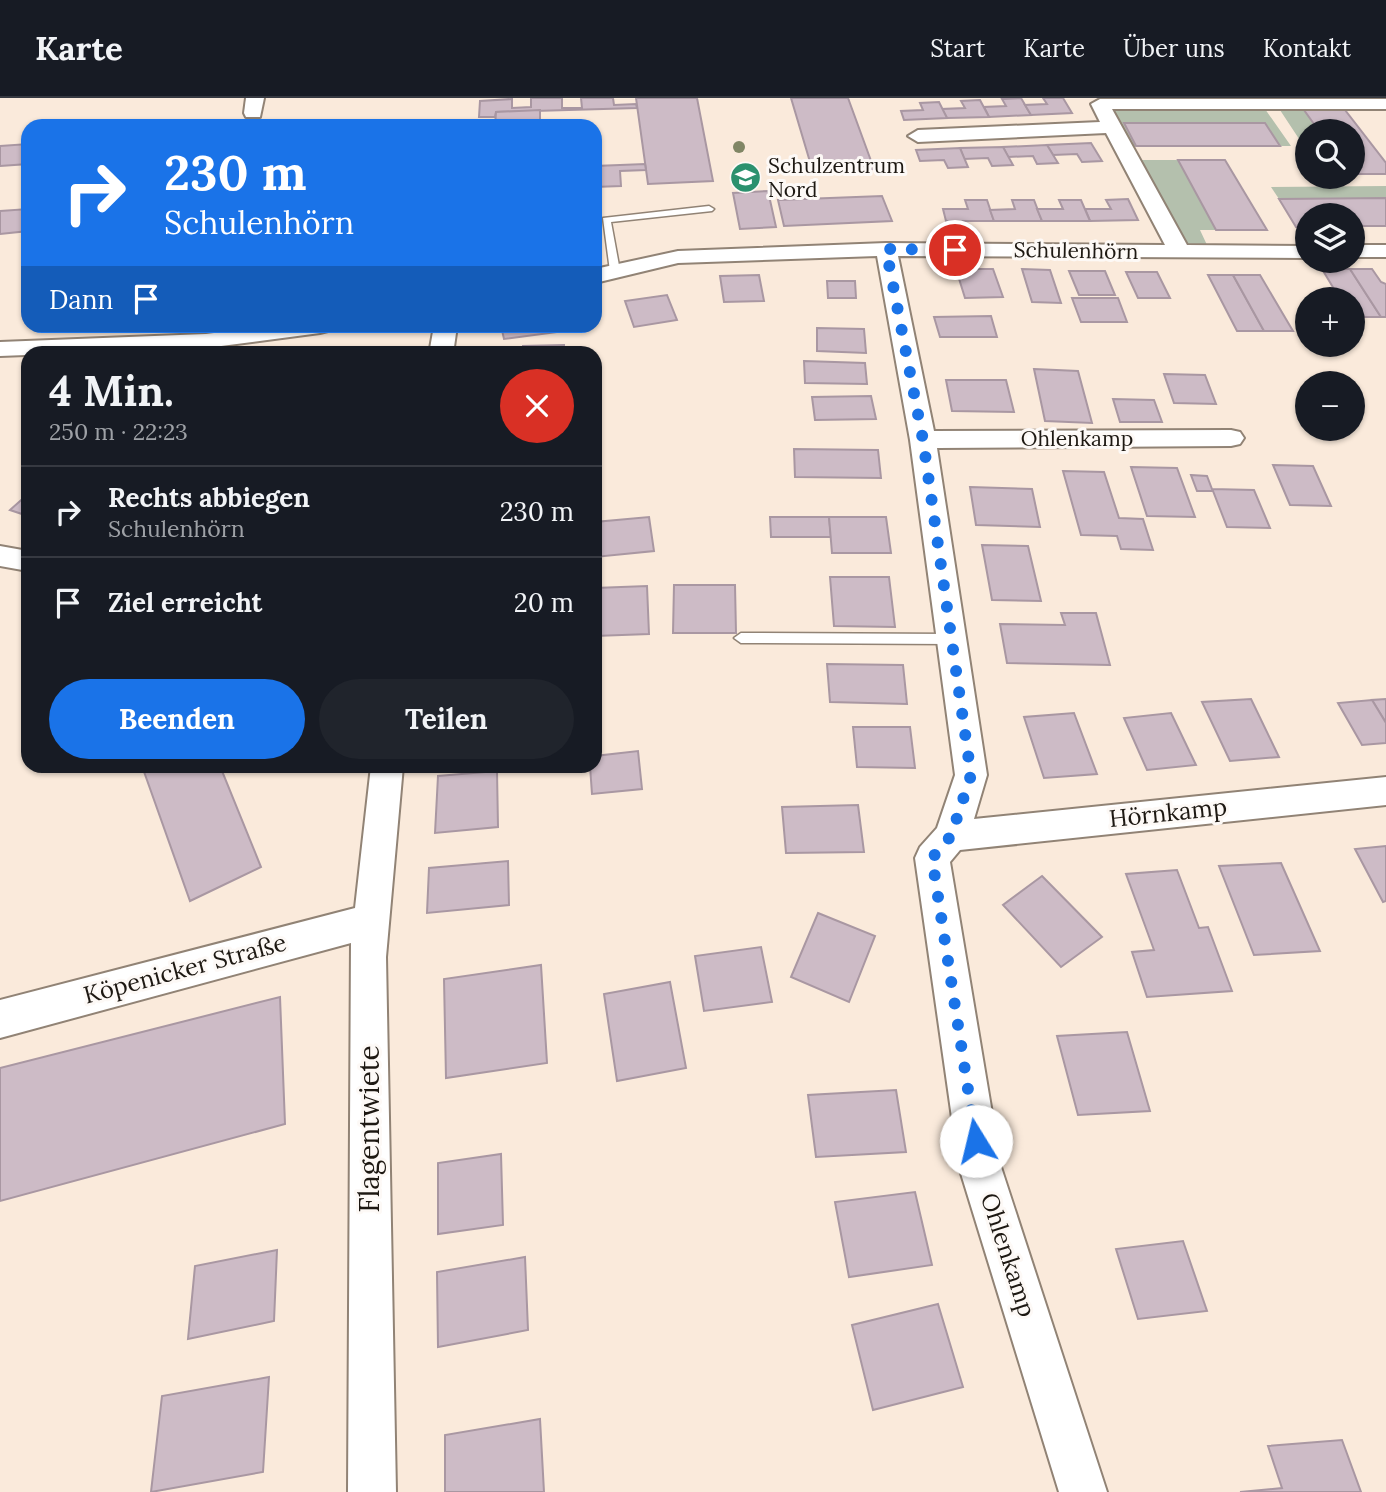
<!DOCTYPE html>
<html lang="de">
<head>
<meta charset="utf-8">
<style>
	:root { --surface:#171b24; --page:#20242c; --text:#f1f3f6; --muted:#9ea1a6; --line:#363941; --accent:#1a73e8 }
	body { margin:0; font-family:Lora,serif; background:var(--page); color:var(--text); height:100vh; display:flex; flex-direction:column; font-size:26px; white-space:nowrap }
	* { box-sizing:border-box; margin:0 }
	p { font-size:23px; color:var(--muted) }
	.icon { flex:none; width:38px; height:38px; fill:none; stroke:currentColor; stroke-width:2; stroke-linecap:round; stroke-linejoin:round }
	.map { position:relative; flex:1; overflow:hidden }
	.drawer { position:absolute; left:21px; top:248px; width:581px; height:427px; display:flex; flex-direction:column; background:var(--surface); border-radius:21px; box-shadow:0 2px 5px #0004 }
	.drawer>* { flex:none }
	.hud { position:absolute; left:21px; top:21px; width:581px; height:214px; border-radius:21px; box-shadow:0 2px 5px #0004; background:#1a73e8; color:#fff; overflow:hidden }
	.controls { position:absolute; left:1295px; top:21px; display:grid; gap:14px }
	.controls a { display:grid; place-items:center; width:70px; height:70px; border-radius:50%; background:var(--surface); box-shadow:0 2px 5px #0004; font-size:35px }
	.pin { position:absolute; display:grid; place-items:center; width:60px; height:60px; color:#fff; margin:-30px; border:4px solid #fff; border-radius:50%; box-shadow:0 2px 7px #0007 }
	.me { position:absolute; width:77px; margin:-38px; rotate:351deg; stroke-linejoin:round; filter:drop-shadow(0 0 5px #0008) }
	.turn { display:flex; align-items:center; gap:24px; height:147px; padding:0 28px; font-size:32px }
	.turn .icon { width:91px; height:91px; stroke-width:2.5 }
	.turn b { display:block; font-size:49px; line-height:60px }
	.then { display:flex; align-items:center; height:66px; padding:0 28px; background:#0003; gap:14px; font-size:26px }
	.round { display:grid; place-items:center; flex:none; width:74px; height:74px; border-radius:37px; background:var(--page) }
	.summary { display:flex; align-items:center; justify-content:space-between; height:119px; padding:0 28px }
	h1 { font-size:42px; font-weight:800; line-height:52px }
	.action { display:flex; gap:14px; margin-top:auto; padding:14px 28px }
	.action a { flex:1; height:80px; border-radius:42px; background:var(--accent); color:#fff; font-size:28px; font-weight:800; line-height:80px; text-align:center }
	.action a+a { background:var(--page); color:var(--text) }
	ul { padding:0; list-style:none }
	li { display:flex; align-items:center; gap:21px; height:91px; padding:0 28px; border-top:2px solid var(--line) }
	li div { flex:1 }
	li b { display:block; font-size:26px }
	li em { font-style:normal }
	header { display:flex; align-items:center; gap:42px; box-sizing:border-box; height:98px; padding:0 35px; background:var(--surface); border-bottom:2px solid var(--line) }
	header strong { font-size:33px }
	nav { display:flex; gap:38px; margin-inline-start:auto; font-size:24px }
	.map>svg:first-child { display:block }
</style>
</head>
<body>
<header>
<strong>Karte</strong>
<nav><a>Start</a><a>Karte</a><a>Über uns</a><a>Kontakt</a></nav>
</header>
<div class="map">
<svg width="1386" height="1394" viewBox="0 0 1386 1394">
	<rect width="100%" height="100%" fill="#faeadb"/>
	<g fill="#b4c0ad">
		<polygon points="1119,11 1265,11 1291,48 1280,48 1264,25 1125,26 1136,48 1128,48 1112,14"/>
		<polygon points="1280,12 1304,12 1319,33 1307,33 1307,53"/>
		<polygon points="1137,62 1178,62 1216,132 1200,132 1207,147 1185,146"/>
		<polygon points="1386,88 1386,100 1279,101 1271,89"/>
	</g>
	<g fill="#cdbbc6" stroke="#a997a2" stroke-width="2">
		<polygon points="531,0 562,0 562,10 582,10 581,0 613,0 614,7 636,6 637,10 496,14 495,19 479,19 480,3 512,1 512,10 531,9"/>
		<polygon points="636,0 697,0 713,83 648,86"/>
		<polygon points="791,0 848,0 874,71 813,74"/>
		<polygon points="1021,0 1031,17 989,19 984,9 1006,8 1002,1"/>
		<polygon points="1043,0 1063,0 1072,15 1031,17 1025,7 1047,6"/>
		<polygon points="980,2 989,19 947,20 942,11 965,10 961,3"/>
		<polygon points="939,4 947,20 904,22 901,13 923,12 920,5"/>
		<polygon points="540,12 540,28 495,28 496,14"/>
		<polygon points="1304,12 1345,12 1386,65 1386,76 1353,76 1353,33 1319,33"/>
		<polygon points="425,22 425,28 385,28 385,25"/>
		<polygon points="1124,25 1265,25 1280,48 1136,48"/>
		<polygon points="1091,45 1102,63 1082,64 1077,56 1053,57 1047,47"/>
		<polygon points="28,46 28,66 0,68 0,48"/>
		<polygon points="1047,47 1058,65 1037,66 1033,58 1008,59 1003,49"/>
		<polygon points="1003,49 1013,67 992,68 988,60 964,61 960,50"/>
		<polygon points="960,50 968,69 948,70 944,62 920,63 916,52"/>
		<polygon points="1178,62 1225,62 1267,132 1216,132"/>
		<polygon points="645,66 646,72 620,73 621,88 595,89 595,68"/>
		<polygon points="768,93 776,129 740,131 733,95"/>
		<polygon points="882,98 892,123 784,128 778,102"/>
		<polygon points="1386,100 1386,128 1353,128 1353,117 1307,117 1307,129 1296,129 1279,101"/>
		<polygon points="1128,101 1138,122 1090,123 1085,111 1111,111 1106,102"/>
		<polygon points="965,102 987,102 994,123 946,123 943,111 968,111"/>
		<polygon points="1012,102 1034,102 1042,123 994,123 990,112 1015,111"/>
		<polygon points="1059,102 1081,102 1090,123 1042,123 1037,111 1063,111"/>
		<polygon points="28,111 28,133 0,136 0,113"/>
		<polygon points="956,171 993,171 1003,199 965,200"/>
		<polygon points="1022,171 1050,172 1061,205 1032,204"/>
		<polygon points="1322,171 1350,171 1381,219 1353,219 1353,201 1340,201"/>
		<polygon points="1350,171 1372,171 1381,184 1386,186 1386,219 1381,219"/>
		<polygon points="1069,173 1105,173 1115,197 1079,197"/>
		<polygon points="1126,174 1157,174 1170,200 1138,200"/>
		<polygon points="759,177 764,203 724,204 720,178"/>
		<polygon points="1208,177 1233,177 1264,233 1237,233"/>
		<polygon points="1233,177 1260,177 1293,233 1264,233"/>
		<polygon points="827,183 855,183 856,200 828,200"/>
		<polygon points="667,197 677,222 634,229 625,203"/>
		<polygon points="1072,200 1118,200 1127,224 1081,224"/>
		<polygon points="991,218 997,239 940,239 934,219"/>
		<polygon points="501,228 563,228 565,233 504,241"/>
		<polygon points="817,230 864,231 866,255 817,253"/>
		<polygon points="564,247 564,256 496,256 523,255 523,248"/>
		<polygon points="804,263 865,265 867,286 805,285"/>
		<polygon points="1034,271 1078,273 1092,325 1045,323"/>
		<polygon points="1164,276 1205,277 1216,306 1174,305"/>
		<polygon points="946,282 1006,282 1014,314 952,313"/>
		<polygon points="871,298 876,321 815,322 812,299"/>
		<polygon points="1113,301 1154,302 1162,324 1120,324"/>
		<polygon points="794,351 878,352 881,380 795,379"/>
		<polygon points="1273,367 1313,368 1331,408 1290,407"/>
		<polygon points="1131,369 1177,370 1195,419 1147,418"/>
		<polygon points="1063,373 1104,374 1119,420 1143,421 1153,452 1121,451 1117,438 1081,437"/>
		<polygon points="1191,377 1207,378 1212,391 1254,392 1270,430 1227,429 1213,393 1197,393"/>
		<polygon points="970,389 1032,391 1040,429 976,427"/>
		<polygon points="28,396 28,418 10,412"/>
		<polygon points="649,419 654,453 595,459 595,424"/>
		<polygon points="770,419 829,419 831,439 771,439"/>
		<polygon points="829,419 886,419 891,455 832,455"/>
		<polygon points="982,447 1028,448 1041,503 992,502"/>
		<polygon points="830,479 889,479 895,529 834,528"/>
		<polygon points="674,487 735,487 736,535 673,535"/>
		<polygon points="647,488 649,536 595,538 595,490"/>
		<polygon points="1061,515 1096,515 1110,567 1007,565 1000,526 1065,527"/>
		<polygon points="827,566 903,567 907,606 830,604"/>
		<polygon points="1251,601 1279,659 1230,663 1202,604"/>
		<polygon points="1386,601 1386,625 1372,602"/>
		<polygon points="1372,602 1386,625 1386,645 1362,647 1338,605"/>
		<polygon points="1074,615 1097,676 1044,680 1024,619"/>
		<polygon points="1171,615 1196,667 1147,672 1124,620"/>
		<polygon points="853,629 910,629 915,670 857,669"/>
		<polygon points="638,653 642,691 592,696 590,668 595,668 595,658"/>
		<polygon points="142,668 220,668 261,769 190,803"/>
		<polygon points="497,673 498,729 435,735 438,678"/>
		<polygon points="858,707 864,754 786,755 782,709"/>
		<polygon points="1386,748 1386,803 1383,804 1355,751"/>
		<polygon points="508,763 509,807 427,815 429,770"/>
		<polygon points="1281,765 1320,853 1254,857 1219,768"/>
		<polygon points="1177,772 1199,830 1208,829 1232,893 1147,899 1132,854 1154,852 1126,776"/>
		<polygon points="1042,778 1102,839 1061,869 1003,807"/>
		<polygon points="818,815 875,838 849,904 791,879"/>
		<polygon points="761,849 772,904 704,913 695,858"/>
		<polygon points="541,867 547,965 446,980 444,881"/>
		<polygon points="670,884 686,970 617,983 604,896"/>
		<polygon points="280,899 285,1026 0,1103 0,970"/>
		<polygon points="1127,934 1150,1013 1078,1017 1057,938"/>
		<polygon points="896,992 906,1054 816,1059 808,997"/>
		<polygon points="501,1056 503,1127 438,1136 438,1065"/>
		<polygon points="915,1094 932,1167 849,1179 835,1104"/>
		<polygon points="1183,1143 1207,1213 1138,1221 1116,1151"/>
		<polygon points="277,1152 274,1223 188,1241 195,1168"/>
		<polygon points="525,1159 528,1232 438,1249 437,1174"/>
		<polygon points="938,1206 963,1289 873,1312 852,1227"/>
		<polygon points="269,1279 263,1374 151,1394 162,1298"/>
		<polygon points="540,1321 544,1394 445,1394 445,1337"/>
		<polygon points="1342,1342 1361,1394 1240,1394 1282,1390 1268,1348"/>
	</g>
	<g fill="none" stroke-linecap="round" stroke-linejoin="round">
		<defs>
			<g id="lane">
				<polygon points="709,108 714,111 712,113 611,124 620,173 615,176 610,173 603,120"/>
				<polygon points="741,535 951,536 958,541 951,546 741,545 734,540"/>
			</g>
			<g id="street">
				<polygon points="246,0 264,0 260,19 246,19 244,15"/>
				<polygon points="1100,1 1386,1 1386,11 1112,11 1187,147 1307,148 1307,160 898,158 934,333 1231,332 1240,334 1244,340 1240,346 1231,348 937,350 987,677 974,721 1386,679 1386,707 960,752 950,764 1001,1069 1107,1394 1059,1394 959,1069 915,760 920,749 937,730 955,677 910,342 877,158 678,165 595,185 595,171 678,153 886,145 1165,147 1106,35 918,44 908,38 918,32 1100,24 1091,6"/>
				<rect x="1353" y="147" width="33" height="12"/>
				<polygon points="271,228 332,228 328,233 320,235 206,250 0,258 0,244 206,236"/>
				<polygon points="434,228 457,228 453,256 429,256"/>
				<polygon points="0,448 28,453 28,473 0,468"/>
				<polygon points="371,668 403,668 386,859 396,1394 348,1394 351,845 0,940 0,902 355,810"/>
			</g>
		</defs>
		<use href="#lane" stroke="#918375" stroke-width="3"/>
		<use href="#street" stroke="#918375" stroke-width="4"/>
		<use href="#lane" fill="#fff" fill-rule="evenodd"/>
		<use href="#street" fill="#fff" fill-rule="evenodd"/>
	</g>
	<circle fill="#808665" cx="739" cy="49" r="6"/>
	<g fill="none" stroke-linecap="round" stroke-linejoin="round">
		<polyline stroke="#1a73e8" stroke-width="12" stroke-dasharray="0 21.6" points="955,152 886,151 923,342 971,677 951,738 932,760 976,1043"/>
	</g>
	<defs>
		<symbol id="school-disc" viewBox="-11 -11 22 22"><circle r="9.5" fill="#2b916e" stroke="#fdf9f6"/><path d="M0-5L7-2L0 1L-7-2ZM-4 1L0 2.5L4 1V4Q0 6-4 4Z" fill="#fff"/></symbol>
	</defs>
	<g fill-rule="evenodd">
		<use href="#school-disc" x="728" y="62" width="35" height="35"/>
	</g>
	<g text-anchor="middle" stroke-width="6" stroke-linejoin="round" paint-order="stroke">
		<g font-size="21" fill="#1d1812" stroke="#fdf9f6" text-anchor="start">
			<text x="768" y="75">Schulzentrum<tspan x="768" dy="24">Nord</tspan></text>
		</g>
		<g font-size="21" fill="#1d1812" stroke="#fdf9f6">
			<text transform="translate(1076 153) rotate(1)" y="7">Schulenhörn</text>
			<text x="1077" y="348">Ohlenkamp</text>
		</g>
		<g font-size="24" fill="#1d1812" stroke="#fdf9f6">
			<text transform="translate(1168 715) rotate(-6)" y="8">Hörnkamp</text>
			<text transform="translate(185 871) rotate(-15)" y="8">Köpenicker Straße</text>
			<text transform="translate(1008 1157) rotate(72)" y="8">Ohlenkamp</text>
		</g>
		<g font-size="28" fill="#1d1812" stroke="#fdf9f6">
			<text transform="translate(369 1031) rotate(-90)" y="10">Flagentwiete</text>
		</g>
	</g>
</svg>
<div class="controls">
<a><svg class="icon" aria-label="search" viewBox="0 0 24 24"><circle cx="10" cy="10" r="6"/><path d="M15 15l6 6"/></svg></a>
<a><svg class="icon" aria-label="layers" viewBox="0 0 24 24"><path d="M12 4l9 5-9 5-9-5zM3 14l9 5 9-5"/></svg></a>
<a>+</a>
<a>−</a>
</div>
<div class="pin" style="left:955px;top:152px;background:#d93025"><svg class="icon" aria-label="arrive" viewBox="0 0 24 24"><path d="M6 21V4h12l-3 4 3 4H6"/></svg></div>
<svg class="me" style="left:976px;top:1043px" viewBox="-20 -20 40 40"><circle r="19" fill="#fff"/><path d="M0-13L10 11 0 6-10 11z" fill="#1a73e8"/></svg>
<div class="hud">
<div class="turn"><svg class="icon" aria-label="right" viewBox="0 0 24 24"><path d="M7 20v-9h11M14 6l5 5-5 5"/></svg><div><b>230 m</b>Schulenhörn</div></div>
<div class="then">Dann<svg class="icon" aria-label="arrive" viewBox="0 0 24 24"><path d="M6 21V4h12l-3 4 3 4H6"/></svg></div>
</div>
<section class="drawer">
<div class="summary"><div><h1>4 Min.</h1><p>250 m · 22:23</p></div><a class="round" style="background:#d93025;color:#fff"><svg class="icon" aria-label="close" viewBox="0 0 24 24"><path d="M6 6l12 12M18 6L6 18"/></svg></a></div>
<ul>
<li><svg class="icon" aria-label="right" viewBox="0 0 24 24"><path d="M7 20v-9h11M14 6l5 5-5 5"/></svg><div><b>Rechts abbiegen</b><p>Schulenhörn</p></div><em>230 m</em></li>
<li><svg class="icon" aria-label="arrive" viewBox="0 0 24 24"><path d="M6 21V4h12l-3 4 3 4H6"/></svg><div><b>Ziel erreicht</b></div><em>20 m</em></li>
</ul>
<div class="action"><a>Beenden</a><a>Teilen</a></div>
</section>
</div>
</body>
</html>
